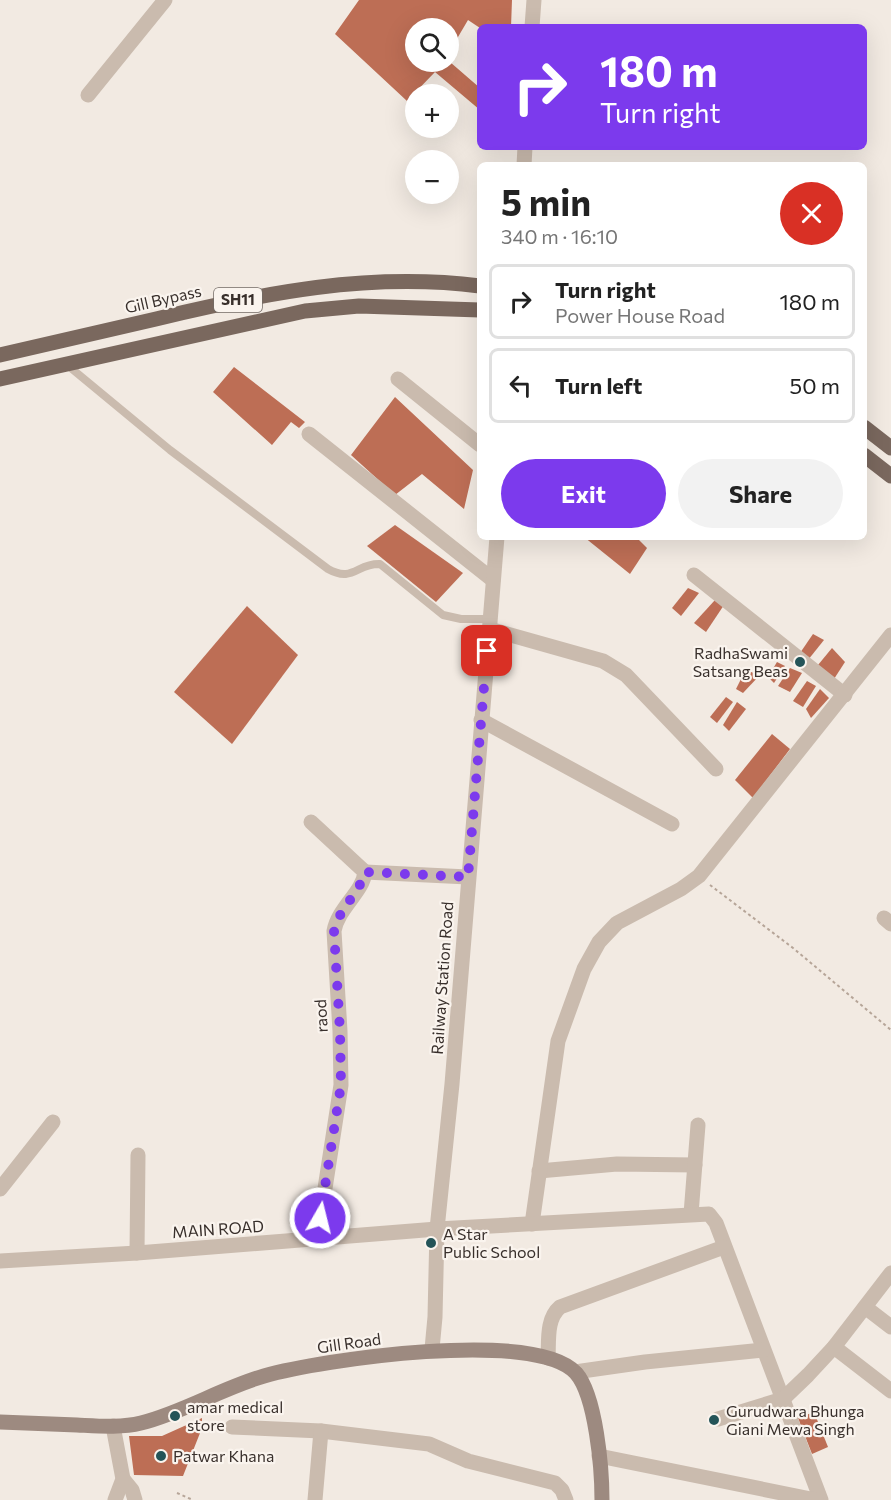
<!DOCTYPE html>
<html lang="en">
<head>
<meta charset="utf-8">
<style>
	:root { --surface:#fff; --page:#f2f2f2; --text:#222; --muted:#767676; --line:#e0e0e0; --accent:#7c3aed }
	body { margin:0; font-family:Commissioner,sans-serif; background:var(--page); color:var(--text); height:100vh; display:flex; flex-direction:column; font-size:22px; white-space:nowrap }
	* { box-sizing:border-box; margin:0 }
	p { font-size:20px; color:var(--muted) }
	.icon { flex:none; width:33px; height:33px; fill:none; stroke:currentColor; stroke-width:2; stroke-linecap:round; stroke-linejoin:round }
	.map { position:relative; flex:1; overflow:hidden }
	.details { position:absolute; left:477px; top:162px; width:390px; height:378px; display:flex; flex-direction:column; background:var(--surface); border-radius:9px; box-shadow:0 6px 24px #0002 }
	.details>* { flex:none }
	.hud { position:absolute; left:477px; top:24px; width:390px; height:126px; border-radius:9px; box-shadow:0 6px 24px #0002; background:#7c3aed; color:#fff; overflow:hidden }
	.buttons { position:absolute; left:405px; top:18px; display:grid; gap:12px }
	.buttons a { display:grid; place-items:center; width:54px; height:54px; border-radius:50%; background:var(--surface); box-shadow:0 6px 24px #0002; font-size:30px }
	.pin { position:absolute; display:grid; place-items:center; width:51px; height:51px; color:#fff; margin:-26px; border-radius:12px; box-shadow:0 3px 9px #0006 }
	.me { position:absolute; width:66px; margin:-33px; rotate:8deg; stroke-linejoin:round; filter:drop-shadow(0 0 4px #0008) }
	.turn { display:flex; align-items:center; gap:21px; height:126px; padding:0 24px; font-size:27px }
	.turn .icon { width:78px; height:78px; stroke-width:2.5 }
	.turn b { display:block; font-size:42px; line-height:51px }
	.round { display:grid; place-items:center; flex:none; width:63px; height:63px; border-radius:32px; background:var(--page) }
	.summary { display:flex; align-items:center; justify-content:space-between; height:102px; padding:0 24px }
	h1 { font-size:36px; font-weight:700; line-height:45px }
	.primary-button { display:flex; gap:12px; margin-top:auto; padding:12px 24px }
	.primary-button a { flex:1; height:69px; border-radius:36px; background:var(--accent); color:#fff; font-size:24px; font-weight:700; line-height:69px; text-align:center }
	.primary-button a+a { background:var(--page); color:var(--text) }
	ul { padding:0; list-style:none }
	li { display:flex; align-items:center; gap:18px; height:75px; margin:0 12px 9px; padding:0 12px; border:3px solid var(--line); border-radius:9px }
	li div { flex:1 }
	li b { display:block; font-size:22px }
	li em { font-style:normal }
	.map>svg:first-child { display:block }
</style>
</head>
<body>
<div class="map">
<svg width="891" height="1500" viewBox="0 0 891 1500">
	<rect width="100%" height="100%" fill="#f2eae2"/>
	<g fill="#bd6e55">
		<polygon points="359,0 512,0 511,27 480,28 468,20 448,54 448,28 416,28 416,62 450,62 480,88 480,110 435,72 407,101 335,34"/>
		<polygon points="234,367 305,422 299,428 291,422 272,445 213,392"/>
		<polygon points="395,397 473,470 464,509 422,474 395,495 351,455"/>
		<polygon points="395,525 463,573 436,602 367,546"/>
		<polygon points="584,537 636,537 647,548 630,574"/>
		<polygon points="688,588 699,593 681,616 672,608"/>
		<polygon points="715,600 724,605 706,632 694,623"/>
		<polygon points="247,606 298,655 232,744 174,692"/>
		<polygon points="813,634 824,640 808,660 800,653"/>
		<polygon points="832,648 845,662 834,679 818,665"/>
		<polygon points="777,662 785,666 774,683 768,677"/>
		<polygon points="790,668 802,673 790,692 778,686"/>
		<polygon points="746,669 759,676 743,693 736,689"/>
		<polygon points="807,681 816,686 803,707 793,701"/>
		<polygon points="820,689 829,698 811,718 806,709"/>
		<polygon points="726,697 733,702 717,723 710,717"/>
		<polygon points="737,702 746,709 729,731 723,725"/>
		<polygon points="772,734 790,749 753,798 735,780"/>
		<polygon points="814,1412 828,1447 812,1454 798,1418"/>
		<polygon points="202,1418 202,1428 183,1476 134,1475 129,1436 162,1436"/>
	</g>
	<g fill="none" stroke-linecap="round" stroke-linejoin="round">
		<g stroke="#b6a598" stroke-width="2" stroke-dasharray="3 3" stroke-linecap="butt">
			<polyline points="710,885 793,948 891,1030"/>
			<polyline points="177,1493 193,1500"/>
		</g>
		<path stroke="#cabbae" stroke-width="8" d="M66,364L170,450L328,569C353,583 357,563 380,564L443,615L461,619H490"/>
		<g stroke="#cabbae" stroke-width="15">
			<polyline points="532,27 534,0"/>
			<polyline points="88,95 165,0"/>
			<polyline points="524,165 525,147"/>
			<polyline points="398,379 480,445"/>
			<polyline points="309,434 493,580"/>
			<polyline points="694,575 845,695"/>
			<polyline points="489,629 603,661 626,675 716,769"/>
			<polyline points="481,720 672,824"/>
			<path d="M311,822L365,872C363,892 338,908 334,931L340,1031L341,1085L317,1240"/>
			<polyline points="365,872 468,877"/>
			<polyline points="884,918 891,924"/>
			<polyline points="539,1171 617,1164 695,1165"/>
			<polyline points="0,1189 53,1122"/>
			<polyline points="691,1214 698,1125"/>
			<polyline points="532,1224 558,1041 584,969 599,942 617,923 681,889 699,876 891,635"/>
			<polyline points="137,1253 138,1155"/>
			<polyline points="0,1261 137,1253 437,1229 709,1214 716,1223 821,1500"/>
			<polyline points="865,1307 891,1327"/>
			<polyline points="834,1347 891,1391"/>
			<polyline points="432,1349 435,1317 437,1229 452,1084 497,537"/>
			<path d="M548,1358C549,1341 546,1319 560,1307L724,1247"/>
			<polyline points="575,1372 645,1362 763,1350"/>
			<polyline points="718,1419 783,1399 808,1375 834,1347 891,1273"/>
			<polyline points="113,1426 123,1479 115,1500"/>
			<polyline points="232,1427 321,1431 429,1444 468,1461 555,1483 562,1490 566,1500"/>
			<polyline points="599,1456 816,1500"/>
			<polyline points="123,1479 132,1490 135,1500"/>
			<polyline points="315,1500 321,1431"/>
		</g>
		<path stroke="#9d8a80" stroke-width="15" d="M0,1422C26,1423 52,1424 77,1425C98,1426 121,1428 141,1423C182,1413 222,1388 264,1376C320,1360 535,1328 576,1373C596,1396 602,1469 602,1500"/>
		<g stroke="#7a685e" stroke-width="15">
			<path d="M0,355C52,343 104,331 156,319C264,293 368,272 480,286"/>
			<polyline points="0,379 305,311 359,306 480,310"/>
			<polyline points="864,427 891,448"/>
			<polyline points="864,455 891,476"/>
		</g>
	</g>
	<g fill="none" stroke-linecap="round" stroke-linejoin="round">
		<polyline stroke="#7c3aed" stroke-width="10" stroke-dasharray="0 18" points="320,1218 341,1085 340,1031 334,931 339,917 363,880 365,872 468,877 487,651"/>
	</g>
	<g fill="#245458" stroke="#faf4ee" stroke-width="2">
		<circle cx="800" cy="662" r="6"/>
		<circle cx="431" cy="1243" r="6"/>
		<circle cx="175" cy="1416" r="6"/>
		<circle cx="714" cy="1420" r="6"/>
		<circle cx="161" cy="1456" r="6"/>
	</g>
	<g text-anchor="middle" stroke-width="4.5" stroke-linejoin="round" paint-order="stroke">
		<rect fill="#faf4ee" stroke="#736b66" stroke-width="1.5" x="214" y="288" width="48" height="24" rx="4.5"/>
		<g font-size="15" font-weight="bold" fill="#39302c">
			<text x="238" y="305">SH11</text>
		</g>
		<g font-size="16" fill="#39302c" stroke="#faf4ee">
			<text transform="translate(163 299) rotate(-13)" y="6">Gill Bypass</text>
			<text transform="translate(442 978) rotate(-86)" y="6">Railway Station Road</text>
			<text transform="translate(321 1016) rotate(-93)" y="6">raod</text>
			<text transform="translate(218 1229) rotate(-4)" y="6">MAIN ROAD</text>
			<text transform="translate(349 1343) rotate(-8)" y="6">Gill Road</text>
		</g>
		<g font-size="16" fill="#39302c" stroke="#faf4ee" text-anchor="start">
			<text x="788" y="659" text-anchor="end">RadhaSwami<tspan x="788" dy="18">Satsang Beas</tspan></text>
			<text x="443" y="1240">A Star<tspan x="443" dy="18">Public School</tspan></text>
			<text x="187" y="1413">amar medical<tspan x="187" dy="18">store</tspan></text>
			<text x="726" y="1417">Gurudwara Bhunga<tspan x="726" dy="18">Giani Mewa Singh</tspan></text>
			<text x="173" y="1462">Patwar Khana</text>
		</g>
	</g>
</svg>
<div class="buttons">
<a><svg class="icon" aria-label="search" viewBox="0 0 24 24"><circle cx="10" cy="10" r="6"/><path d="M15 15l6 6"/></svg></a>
<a>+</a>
<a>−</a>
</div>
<div class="pin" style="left:487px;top:651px;background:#d93025"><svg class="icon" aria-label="arrive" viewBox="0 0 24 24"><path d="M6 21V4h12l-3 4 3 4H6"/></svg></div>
<svg class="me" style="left:320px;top:1218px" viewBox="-20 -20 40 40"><circle r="17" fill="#7c3aed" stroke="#fff" stroke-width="3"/><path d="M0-11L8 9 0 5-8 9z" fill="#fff"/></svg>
<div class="hud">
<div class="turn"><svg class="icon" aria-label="right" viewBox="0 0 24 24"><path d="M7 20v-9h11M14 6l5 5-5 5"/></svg><div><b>180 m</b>Turn right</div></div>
</div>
<section class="details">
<div class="summary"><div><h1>5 min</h1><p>340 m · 16:10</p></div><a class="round" style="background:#d93025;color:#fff"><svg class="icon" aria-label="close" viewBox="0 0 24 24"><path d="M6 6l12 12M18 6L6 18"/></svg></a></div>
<ul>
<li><svg class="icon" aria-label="right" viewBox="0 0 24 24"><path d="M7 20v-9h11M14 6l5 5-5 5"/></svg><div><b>Turn right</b><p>Power House Road</p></div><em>180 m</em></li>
<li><svg class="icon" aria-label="left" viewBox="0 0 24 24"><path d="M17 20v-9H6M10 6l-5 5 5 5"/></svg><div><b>Turn left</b></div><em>50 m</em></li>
</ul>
<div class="primary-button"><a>Exit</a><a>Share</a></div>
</section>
</div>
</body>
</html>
